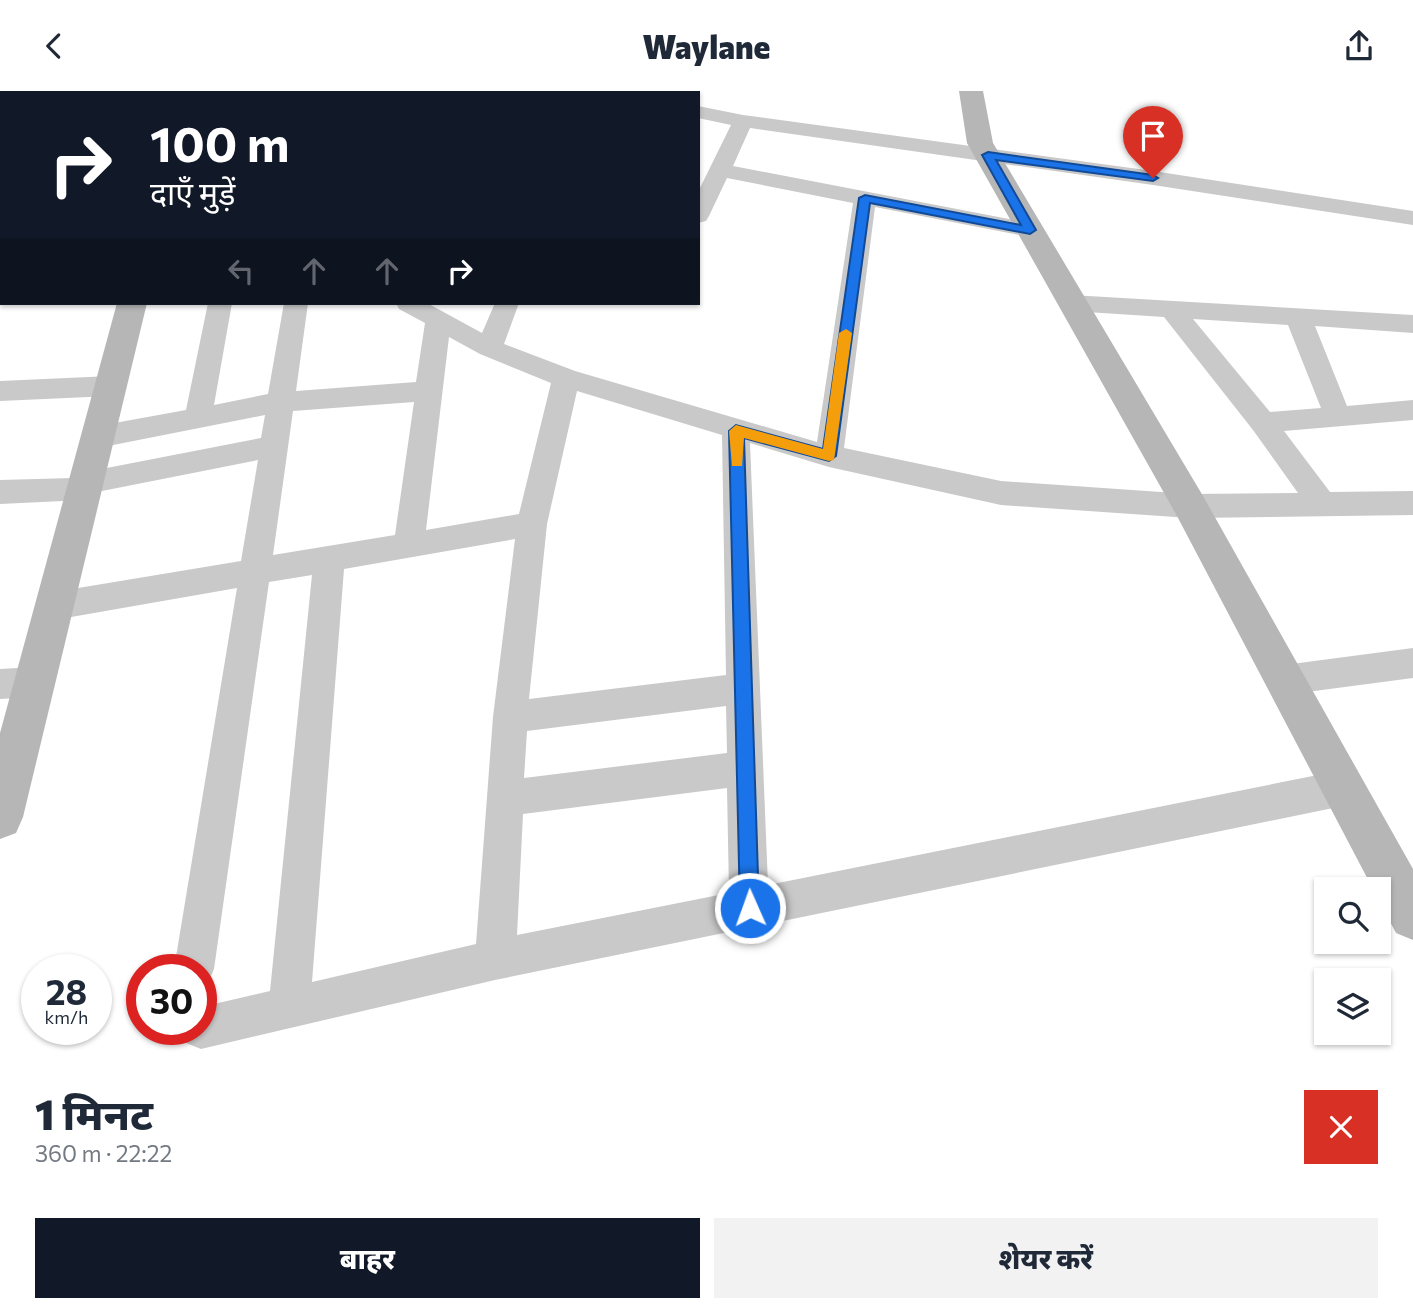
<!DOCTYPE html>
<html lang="hi">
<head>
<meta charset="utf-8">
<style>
	:root { --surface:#fff; --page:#f2f2f3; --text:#1f2937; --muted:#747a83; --accent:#111827 }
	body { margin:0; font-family:Commissioner,"Noto Sans Devanagari",sans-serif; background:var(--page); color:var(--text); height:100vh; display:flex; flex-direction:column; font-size:26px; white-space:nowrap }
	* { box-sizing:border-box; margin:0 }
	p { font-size:23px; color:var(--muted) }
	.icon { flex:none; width:38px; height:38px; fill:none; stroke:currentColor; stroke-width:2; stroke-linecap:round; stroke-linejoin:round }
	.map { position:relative; height:976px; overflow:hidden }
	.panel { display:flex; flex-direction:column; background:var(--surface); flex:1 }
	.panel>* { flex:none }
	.hud { position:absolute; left:0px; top:0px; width:700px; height:214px; box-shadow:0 2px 5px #0004; background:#111827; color:#fff; overflow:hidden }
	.controls { position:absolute; left:1314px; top:786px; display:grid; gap:14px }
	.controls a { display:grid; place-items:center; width:77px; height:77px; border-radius:0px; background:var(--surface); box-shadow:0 2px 5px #0004; font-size:35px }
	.speed { position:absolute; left:21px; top:863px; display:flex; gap:14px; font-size:35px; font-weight:700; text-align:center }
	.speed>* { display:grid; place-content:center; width:91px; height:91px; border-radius:50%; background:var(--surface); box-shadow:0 2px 5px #0004; line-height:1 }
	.speed small { font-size:18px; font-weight:400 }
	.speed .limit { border:10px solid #d22; background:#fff; color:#111 }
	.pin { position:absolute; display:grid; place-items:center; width:60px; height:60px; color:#fff; margin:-72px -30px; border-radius:50% 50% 50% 0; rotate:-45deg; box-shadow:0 0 7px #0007 }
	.pin .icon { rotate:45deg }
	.me { position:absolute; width:77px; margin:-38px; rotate:358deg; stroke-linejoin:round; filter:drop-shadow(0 0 5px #0008) }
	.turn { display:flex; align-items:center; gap:24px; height:147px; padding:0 35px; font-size:32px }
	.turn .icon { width:91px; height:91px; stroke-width:2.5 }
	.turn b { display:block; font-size:49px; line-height:60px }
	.lanes { display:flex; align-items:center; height:66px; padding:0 35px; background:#0003; justify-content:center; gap:35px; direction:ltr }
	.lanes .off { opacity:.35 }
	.round { display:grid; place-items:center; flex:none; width:74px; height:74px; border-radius:0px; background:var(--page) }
	.headline { display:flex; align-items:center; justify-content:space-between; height:119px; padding:0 35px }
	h1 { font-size:42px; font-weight:800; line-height:52px }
	.button { display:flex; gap:14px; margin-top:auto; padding:14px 35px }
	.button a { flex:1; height:80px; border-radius:0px; background:var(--accent); color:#fff; font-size:28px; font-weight:800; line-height:80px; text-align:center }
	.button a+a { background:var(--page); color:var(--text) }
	header { display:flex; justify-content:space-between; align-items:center; height:91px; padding:0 35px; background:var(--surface); font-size:32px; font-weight:800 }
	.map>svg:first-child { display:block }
</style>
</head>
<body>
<header><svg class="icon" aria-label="back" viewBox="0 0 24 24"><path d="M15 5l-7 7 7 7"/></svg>Waylane<svg class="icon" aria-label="share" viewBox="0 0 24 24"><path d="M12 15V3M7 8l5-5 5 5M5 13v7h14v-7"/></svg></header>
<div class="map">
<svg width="1413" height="976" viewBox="0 0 1413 976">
	<rect width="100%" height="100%" fill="#fff"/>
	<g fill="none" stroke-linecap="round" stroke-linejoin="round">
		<g fill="#c9c9c9" fill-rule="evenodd">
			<polygon points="424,0 444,0 423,2"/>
			<polygon points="556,0 585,0 586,2 557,2"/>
			<polygon points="666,0 686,0 665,2"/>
			<path d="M698,15L743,24L1153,80L1413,120V134L1153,94L750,37L733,75L1030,132L1038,134L1042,139L1038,144L1030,146L875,116L844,357L1001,390L1190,403L1298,402L1253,339L1164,226L1071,220L1062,218L1059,212L1062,206L1071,204L1413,224V242L1315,235L1347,315L1413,309V329L1284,340L1330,401L1413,400V424L1190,427L1001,414L829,376L750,352L768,794L1343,679L1356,684L1361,697L1356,710L1343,715L495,889L201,958L186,952L180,938H201V916L270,900L312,484L269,491L214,878L208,892L201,895V878H174L237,497L54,529L43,525L38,515L43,505L54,501L241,470L258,369L97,401L94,406L84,409L0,413V389L74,387L86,381L261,347L265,324L98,357L88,353L84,346L88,339L98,335L186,319L208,212H232L214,314L268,303L284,212H308L296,300L416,291L425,232L399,218L396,212H427L482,242L495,212H519L504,253L575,280L817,351L853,112L727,87L709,125L706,130L698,132V101L731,34L698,27ZM1193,228L1288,234L1321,317L1270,321ZM449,246L480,263L551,292L519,423L426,439ZM577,300L722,344L726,584L529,608L547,433ZM414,311L395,444L273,464L293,320ZM515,448L493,626L476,853L312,891L344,478ZM726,615L727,662L524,687L527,640ZM727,697L729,802L517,844L523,723Z"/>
			<rect x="0" y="114" width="2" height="14"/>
			<polygon points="2,187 2,205 0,205 0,188"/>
			<polygon points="111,285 121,288 124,295 121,302 111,305 0,310 0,290"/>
			<polygon points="1413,557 1413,587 1284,604 1272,600 1267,589 1272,578 1284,574"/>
			<polygon points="34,576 46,580 51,591 46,602 34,606 0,608 0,578"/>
		</g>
		<g fill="#b6b6b6" fill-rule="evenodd">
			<rect x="178" y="0" width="24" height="2"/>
			<polygon points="959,0 983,0 993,52 1203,405 1413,778 1413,849 1396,842 1379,810 1379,798 1373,798 1177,425 967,52"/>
			<polygon points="117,212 147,212 23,726 16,742 0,748 0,642"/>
		</g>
	</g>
	<polygon fill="#1a73e8" stroke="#114b97" stroke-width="2" points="988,61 1153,84 1158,87 1153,90 996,69 1036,139 1030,143 870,112 836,365 829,370 744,347 759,817 757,824 750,827 742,824 740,817 729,340 736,334 823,358 859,107 865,104 1021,134 982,64"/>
	<polygon fill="#f59e0b" points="846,238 852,242 834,369 829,370 744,347 742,375 732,375 729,340 736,334 823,358 839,242"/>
</svg>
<div class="controls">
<a><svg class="icon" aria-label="search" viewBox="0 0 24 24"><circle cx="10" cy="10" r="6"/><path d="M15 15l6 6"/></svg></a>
<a><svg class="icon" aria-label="layers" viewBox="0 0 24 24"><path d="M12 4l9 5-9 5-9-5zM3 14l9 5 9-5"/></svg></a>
</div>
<div class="speed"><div>28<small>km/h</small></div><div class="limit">30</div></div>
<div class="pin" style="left:1153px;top:87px;background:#d93025"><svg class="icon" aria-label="arrive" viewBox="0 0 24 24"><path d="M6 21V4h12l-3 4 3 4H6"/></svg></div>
<svg class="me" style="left:750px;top:817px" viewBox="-20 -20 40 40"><circle r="17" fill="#1a73e8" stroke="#fff" stroke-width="3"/><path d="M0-11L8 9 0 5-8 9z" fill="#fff"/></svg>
<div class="hud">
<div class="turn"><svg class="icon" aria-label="right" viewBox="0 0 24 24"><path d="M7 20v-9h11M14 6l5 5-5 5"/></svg><div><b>100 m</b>दाएँ मुड़ें</div></div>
<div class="lanes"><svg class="icon off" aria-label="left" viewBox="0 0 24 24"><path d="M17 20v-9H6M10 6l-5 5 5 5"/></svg><svg class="icon off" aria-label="ahead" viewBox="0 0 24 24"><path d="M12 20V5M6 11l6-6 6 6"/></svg><svg class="icon off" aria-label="ahead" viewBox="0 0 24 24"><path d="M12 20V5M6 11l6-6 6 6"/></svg><svg class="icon" aria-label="right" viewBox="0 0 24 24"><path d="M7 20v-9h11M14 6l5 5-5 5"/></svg></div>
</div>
</div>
<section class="panel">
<div class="headline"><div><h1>1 मिनट</h1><p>360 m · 22:22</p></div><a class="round" style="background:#d93025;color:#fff"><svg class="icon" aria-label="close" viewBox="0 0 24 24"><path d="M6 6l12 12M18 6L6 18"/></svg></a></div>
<div class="button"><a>बाहर</a><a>शेयर करें</a></div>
</section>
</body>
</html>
